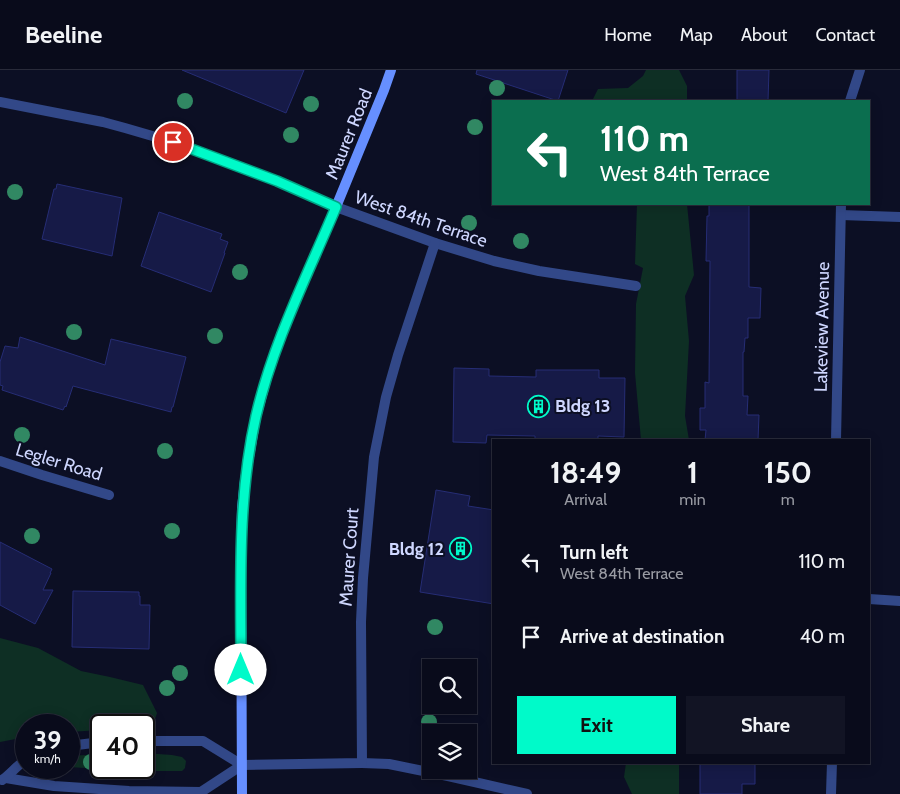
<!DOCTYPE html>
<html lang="en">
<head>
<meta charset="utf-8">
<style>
	:root { --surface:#090b1b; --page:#121424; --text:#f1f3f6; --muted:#999ba3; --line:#292b3a; --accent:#00fac9 }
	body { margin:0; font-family:Cabin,sans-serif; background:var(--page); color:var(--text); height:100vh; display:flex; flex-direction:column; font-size:19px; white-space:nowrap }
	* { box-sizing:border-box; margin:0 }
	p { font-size:16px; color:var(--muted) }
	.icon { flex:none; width:28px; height:28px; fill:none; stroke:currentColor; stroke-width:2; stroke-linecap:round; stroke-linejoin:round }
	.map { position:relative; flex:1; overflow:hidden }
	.side { position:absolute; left:492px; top:369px; width:378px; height:325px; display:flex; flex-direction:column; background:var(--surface); border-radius:0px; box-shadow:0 2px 12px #0003,0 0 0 1px var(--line) }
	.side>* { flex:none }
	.top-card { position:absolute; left:492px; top:30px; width:378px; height:105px; border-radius:0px; box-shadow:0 2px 12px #0003,0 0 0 1px var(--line); background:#0b6e4f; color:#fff; overflow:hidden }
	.buttons { position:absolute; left:422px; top:589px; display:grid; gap:10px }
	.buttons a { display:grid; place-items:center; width:55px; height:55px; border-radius:0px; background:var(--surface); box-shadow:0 2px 12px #0003,0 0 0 1px var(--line); font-size:25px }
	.speed { position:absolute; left:15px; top:644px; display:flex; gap:10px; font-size:25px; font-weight:700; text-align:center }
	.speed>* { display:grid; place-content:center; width:65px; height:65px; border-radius:50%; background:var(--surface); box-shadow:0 2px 12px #0003,0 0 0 1px var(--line); line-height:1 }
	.speed small { font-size:12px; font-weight:400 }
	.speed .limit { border:2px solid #111; border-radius:8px; background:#fff; color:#111 }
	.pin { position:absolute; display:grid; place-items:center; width:42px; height:42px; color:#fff; margin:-21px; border:2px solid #fff; border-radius:50%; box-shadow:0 1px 5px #0007 }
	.me { position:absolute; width:55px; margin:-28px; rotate:0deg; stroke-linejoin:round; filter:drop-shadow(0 0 4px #0008) }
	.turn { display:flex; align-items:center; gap:18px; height:105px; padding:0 25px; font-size:22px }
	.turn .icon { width:65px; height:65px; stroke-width:2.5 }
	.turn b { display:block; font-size:35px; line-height:42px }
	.eta { display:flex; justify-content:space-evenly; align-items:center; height:85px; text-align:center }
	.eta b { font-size:30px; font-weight:700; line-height:35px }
	.cta { display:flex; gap:10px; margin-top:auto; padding:10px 25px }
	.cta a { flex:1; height:58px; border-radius:0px; background:var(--accent); color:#111; font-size:20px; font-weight:700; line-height:58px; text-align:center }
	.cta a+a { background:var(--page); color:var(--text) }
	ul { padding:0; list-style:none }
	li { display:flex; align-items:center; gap:15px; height:75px; padding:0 25px }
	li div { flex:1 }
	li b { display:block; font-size:19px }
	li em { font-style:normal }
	header { display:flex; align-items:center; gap:30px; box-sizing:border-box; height:70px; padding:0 25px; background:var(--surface); border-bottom:1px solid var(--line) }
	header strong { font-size:24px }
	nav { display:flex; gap:28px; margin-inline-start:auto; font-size:18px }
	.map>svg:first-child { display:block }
</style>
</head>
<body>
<header>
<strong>Beeline</strong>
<nav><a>Home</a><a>Map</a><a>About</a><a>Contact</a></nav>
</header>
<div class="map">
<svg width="900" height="724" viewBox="0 0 900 724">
	<rect width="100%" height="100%" fill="#0c0f24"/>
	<g fill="#0e2f24">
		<polygon points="646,0 679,0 687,16 687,31 592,31 598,19 628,18 643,6"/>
		<polygon points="637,134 687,134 694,205 685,226 689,271 685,346 689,370 641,370 635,303 636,234 643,198 635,194"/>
		<polygon points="0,568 38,578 81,601 110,607 143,615 157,643 153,655 144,656 144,655 101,655 101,660 69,662 69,655 26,655 26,667 0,672"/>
		<polygon points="144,683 172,685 182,687 186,691 185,698 182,701 132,701 69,697 69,686 101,684 101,698 144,698"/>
		<polygon points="626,693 679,693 679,724 632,724 624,707"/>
	</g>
	<g fill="#161a47" stroke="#262d75">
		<polygon points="182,0 304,0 286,43"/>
		<polygon points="477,0 568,0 558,31 476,4"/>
		<polygon points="737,0 769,0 768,31 737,31"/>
		<polygon points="57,114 122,128 112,186 42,169 54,119 56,119"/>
		<polygon points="709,134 749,134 749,217 761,218 760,248 748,248 748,268 745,268 744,282 743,282 743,326 748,326 747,345 759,345 758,370 705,370 706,360 700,360 700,338 705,338 705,312 709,313 710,191 706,191 707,146 709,146"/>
		<polygon points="159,142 222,164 220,169 228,172 224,183 225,183 211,222 141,196"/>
		<polygon points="20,267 105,295 111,269 186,287 173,337 172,337 171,342 73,316 66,337 65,336 63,340 2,320 3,316 0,315 0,292 5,276 18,278"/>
		<polygon points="454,298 489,299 489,306 536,307 536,300 599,300 599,308 625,308 624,367 598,366 598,370 535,370 535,366 487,365 486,373 453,372"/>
		<polygon points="436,420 470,426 468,436 494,440 494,534 420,522"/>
		<polygon points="0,472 52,499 50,503 51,503 43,520 53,520 35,554 0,535"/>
		<polygon points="73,521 139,522 139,526 140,526 140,535 150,535 149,579 72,577"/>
		<polygon points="700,692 755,692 755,714 742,714 742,724 700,724"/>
	</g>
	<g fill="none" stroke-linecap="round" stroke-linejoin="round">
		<g stroke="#324888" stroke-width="10">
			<polyline points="69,676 101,672"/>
			<polyline points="362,693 389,694 448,706 527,724"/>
			<polyline points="6,708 54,716 129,721 201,722 242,695 203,671 144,671"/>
			<path d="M2,710C11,704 17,695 26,690"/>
		</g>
		<g stroke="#324888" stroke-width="10">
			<polyline points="850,31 860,0"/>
			<polyline points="0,32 103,52 125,58 173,72 277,111 336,137 435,173 494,191 539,201 636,216"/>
			<polyline points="841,145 900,147"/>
			<polyline points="836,370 841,134"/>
			<polyline points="0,391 42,405 109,425"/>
			<polyline points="869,529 900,531"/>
			<polyline points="242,695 362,693 361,552 363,508 374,387 386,327 398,285 435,173"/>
			<polyline points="831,724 832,692"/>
		</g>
		<polyline stroke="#668fff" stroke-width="10" points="242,724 241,486 242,438 245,410 256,347 267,307 281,265 336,137 384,20 391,0"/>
	</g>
	<g fill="#318863">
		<circle cx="497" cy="18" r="8"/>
		<circle cx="185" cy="31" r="8"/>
		<circle cx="311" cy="34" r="8"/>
		<circle cx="475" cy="57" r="8"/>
		<circle cx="291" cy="65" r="8"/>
		<circle cx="15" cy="122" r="8"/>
		<circle cx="469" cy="153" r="8"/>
		<circle cx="521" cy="171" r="8"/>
		<circle cx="240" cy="202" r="8"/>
		<circle cx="74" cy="262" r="8"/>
		<circle cx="215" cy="266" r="8"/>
		<circle cx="22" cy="365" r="8"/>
		<circle cx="165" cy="381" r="8"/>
		<circle cx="172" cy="461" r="8"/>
		<circle cx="32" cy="466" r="8"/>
		<circle cx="435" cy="557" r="8"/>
		<circle cx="180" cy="603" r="8"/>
		<circle cx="167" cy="618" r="8"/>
		<circle cx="429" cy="652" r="8"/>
		<circle cx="91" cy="692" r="8"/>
	</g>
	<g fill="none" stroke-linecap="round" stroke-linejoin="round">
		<defs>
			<path id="route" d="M173,72L277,111L336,137C307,206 273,273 256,346C237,430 241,515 241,600"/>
		</defs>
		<use href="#route" stroke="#00a283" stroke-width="12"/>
		<use href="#route" stroke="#00fac9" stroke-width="9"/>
	</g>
	<defs>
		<symbol id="building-ring" viewBox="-11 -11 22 22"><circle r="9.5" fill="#0c0f24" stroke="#00fac9" stroke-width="1.5"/><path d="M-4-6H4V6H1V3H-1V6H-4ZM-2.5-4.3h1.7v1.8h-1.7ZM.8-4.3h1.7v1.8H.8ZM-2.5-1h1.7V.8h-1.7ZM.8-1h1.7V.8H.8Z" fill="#00fac9"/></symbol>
	</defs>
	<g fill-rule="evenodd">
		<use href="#building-ring" x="526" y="324" width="25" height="25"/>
		<use href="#building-ring" x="448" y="466" width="25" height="25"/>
	</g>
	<g text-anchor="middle" stroke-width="4" stroke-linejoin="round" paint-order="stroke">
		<g font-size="18" fill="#cfd7ff" stroke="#0c0f24">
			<text transform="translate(349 64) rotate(-68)" y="6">Maurer Road</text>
			<text transform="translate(421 149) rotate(19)" y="6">West 84th Terrace</text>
			<text transform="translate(822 257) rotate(-89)" y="6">Lakeview Avenue</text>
			<text transform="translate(59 392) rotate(17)" y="6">Legler Road</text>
			<text transform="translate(349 487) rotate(-86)" y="6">Maurer Court</text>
		</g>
		<g font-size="18" font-weight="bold" fill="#cfd7ff" stroke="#0c0f24" text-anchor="start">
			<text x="555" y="342">Bldg 13</text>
			<text x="444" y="485" text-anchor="end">Bldg 12</text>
		</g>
	</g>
</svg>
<div class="buttons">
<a><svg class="icon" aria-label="search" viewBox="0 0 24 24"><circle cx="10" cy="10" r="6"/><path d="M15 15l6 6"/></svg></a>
<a><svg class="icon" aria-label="layers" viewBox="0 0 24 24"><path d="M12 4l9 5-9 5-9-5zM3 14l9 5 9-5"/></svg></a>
</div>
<div class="speed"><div>39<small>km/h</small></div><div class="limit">40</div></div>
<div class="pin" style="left:173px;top:72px;background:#d93025"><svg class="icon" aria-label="arrive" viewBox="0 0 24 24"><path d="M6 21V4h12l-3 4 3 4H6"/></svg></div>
<svg class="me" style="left:241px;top:600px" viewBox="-20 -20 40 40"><circle r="19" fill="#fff"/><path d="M0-13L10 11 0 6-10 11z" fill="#00fac9"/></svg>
<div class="top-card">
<div class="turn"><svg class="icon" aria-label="left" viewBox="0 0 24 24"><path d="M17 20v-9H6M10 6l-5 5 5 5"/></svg><div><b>110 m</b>West 84th Terrace</div></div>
</div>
<section class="side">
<div class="eta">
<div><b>18:49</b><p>Arrival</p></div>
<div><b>1</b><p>min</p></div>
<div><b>150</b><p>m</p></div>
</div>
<ul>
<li><svg class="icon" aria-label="left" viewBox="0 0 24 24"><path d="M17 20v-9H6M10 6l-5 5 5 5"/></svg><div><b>Turn left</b><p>West 84th Terrace</p></div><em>110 m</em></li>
<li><svg class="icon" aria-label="arrive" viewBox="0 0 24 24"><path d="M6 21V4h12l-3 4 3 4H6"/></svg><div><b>Arrive at destination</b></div><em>40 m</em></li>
</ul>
<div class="cta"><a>Exit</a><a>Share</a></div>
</section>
</div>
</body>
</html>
